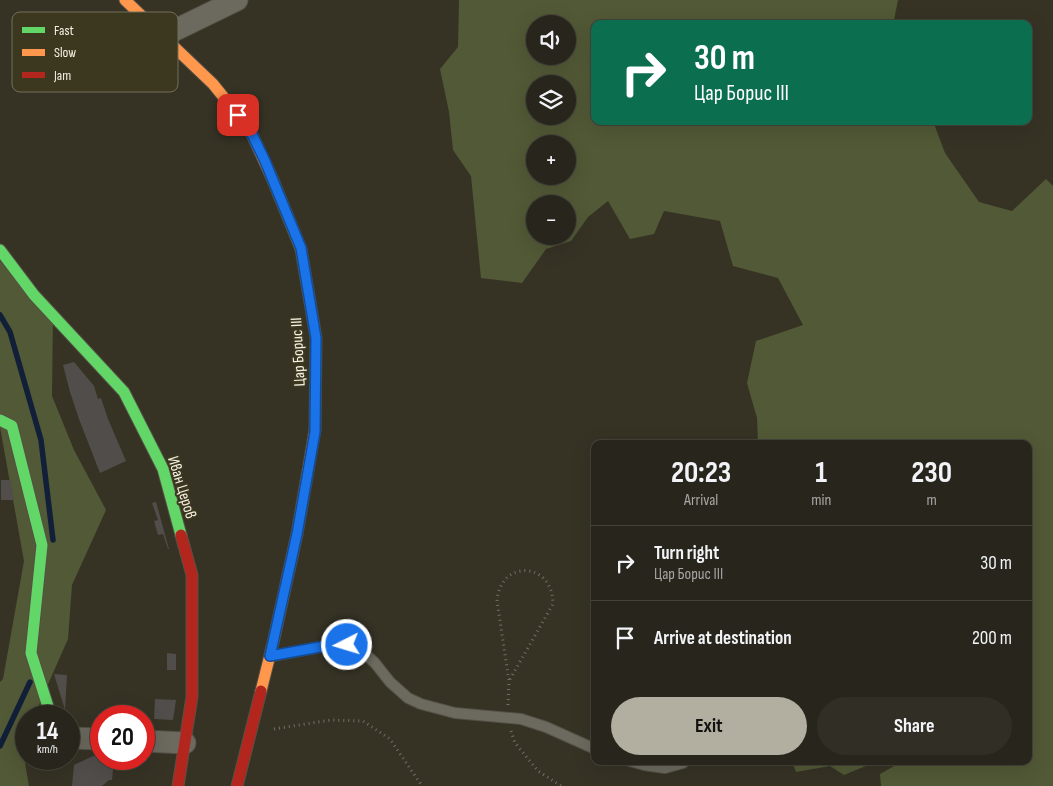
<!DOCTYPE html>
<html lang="en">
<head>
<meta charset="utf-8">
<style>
	:root { --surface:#28261c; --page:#302e25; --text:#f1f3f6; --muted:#a5a5a3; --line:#44433b; --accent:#b2aea0 }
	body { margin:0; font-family:"Sofia Sans Condensed",sans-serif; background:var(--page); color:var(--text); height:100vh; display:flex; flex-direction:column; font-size:19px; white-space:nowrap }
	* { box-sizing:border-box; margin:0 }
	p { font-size:16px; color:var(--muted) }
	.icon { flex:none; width:28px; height:28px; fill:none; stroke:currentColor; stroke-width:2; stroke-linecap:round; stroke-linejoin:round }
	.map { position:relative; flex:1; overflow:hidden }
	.side { position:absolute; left:591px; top:440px; width:441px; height:325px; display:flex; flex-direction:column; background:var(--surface); border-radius:10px; box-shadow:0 5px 20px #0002,0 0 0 1px var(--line) }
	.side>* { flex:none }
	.top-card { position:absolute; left:591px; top:20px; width:441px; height:105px; border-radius:10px; box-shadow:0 5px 20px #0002,0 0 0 1px var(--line); background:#0b6e4f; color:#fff; overflow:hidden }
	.tools { position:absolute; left:526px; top:15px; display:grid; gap:10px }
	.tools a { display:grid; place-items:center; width:50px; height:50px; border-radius:50%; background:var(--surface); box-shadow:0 5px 20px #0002,0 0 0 1px var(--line); font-size:25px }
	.speed { position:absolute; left:15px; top:705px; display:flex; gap:10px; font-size:25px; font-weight:700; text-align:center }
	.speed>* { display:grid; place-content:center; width:65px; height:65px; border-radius:50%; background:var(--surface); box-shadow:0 5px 20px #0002,0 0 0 1px var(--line); line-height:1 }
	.speed small { font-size:12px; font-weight:400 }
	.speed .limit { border:8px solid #d22; background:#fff; color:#111 }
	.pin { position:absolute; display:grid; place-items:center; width:42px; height:42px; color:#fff; margin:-21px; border-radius:10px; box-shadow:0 2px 8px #0006 }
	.me { position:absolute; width:55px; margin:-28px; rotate:265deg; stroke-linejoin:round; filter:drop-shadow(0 0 4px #0008) }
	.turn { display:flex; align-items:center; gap:18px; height:105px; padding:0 20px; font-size:22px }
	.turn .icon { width:65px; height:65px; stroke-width:2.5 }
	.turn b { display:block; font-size:35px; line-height:42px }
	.eta { display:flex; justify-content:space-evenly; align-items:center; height:85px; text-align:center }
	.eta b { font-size:30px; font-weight:700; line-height:35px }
	.button { display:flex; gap:10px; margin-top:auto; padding:10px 20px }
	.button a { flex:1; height:58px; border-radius:30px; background:var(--accent); color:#111; font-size:20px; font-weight:700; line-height:58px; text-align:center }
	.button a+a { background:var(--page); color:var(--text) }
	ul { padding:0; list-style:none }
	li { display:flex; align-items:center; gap:15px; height:75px; padding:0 20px; border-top:1px solid var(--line) }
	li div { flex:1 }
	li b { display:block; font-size:19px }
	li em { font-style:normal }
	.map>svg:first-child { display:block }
</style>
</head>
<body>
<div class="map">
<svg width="1053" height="786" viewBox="0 0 1053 786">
	<rect width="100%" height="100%" fill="#363325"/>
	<g fill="#525936" fill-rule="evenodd">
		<path d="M459,0H898L894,20L896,24H595V121H933L945,153L979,202L1012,211L1046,179L1053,186V786H881L880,774L903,761H1029V444H758L757,418L747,383L756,341L803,325L778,278L733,266L720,221L664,211L654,234L630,239L608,201L588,217L571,241L546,249L522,283L481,278L471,176L453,150L449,112L440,69L458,47ZM535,24H568V56H535ZM535,84H568V116H535ZM535,144H568V176H535ZM535,204H568V236H535Z"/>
		<polygon points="0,261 53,314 52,396 74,450 106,510 72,585 68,639 34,716 26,716 26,735 22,745 29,786 0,786 0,682 3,679 24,561 0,427"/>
		<polygon points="792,761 878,761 844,775 830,766 796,772"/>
	</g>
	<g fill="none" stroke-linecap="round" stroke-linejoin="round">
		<g stroke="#121f38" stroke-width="5.5">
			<polyline points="0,315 10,332 41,440 53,540"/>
			<polyline points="0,746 30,682"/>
		</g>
	</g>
	<g fill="#514d4a">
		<polygon points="74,362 94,386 98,399 101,398 108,419 126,461 100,473 79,419 70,392 63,365"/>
		<polygon points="1,480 10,480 14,500 1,500"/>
		<polygon points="156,502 169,549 168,549 163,534 158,535 154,521 158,520 152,503"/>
		<polygon points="167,653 176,654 176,670 167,670"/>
		<polygon points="54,674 67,675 65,710"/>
		<polygon points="155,699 176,700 173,720 154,719"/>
		<polygon points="93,756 101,757 101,759 114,759 112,780 109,780 102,786 72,786 74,765"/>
	</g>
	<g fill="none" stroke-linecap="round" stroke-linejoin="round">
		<defs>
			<g id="lane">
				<polyline points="272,656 320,647 347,645 362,651 375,663 390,682 408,698 421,704 455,713 521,719 546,727 595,749"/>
				<polyline points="630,761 644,765 665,768 683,763"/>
			</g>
			<g id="street">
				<polyline points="163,36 237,0"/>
				<polyline points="69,738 101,739"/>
				<polyline points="144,741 185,743"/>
			</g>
			<g id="fast">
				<polyline points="272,178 301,249 316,338 315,430"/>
				<polyline points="0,250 34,295 124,392 163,469 181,535"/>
				<polyline points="0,420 12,426 42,545 31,653 51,716"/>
			</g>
			<g id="slow">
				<polyline points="125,0 213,84 250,130 272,178"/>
				<polyline points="261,691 273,643 297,534 315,430"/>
			</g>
			<g id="jam">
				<polyline points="178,786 192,697 192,575 181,535"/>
				<polyline points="237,786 261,691"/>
			</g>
		</defs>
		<use href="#lane" stroke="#545145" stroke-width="12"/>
		<use href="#street" stroke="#545145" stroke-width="23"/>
		<use href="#fast" stroke="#545145" stroke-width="13"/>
		<use href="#slow" stroke="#545145" stroke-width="13"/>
		<use href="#jam" stroke="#545145" stroke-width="13"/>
		<g stroke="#726f66" stroke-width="3" stroke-dasharray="1 4" stroke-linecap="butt">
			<path d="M508,705L509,681L497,601C500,559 553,561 553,604L509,681"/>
			<polyline points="274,729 331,720 363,721 390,739 422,786"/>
			<polyline points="511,731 515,743 538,771 561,786"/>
		</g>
		<use href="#lane" stroke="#6c6a5f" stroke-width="10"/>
		<use href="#street" stroke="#6c6a5f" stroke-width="21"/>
		<use href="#fast" stroke="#63d668" stroke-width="11"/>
		<use href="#slow" stroke="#ff974d" stroke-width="11"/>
		<use href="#jam" stroke="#b3261e" stroke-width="11"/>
	</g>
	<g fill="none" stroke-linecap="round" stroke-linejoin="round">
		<defs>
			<polyline id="route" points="238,115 250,130 265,161 301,248 316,338 315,432 297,534 270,656 320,647 347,645"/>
		</defs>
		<use href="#route" stroke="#114b97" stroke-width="12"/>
		<use href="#route" stroke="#1a73e8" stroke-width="9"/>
	</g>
	<g text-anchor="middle" stroke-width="4" stroke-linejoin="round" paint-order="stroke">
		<g font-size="16" fill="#f4f1e3" stroke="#3c371f">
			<text transform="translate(297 352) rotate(-93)" y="6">Цар Борис III</text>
			<text transform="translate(183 487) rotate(73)" y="6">Иван Церов</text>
		</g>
	</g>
	<rect x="12" y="12" width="166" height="80" rx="8" fill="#3c371f" stroke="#736f5a" stroke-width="1"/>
	<rect x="22" y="27" width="23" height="6" fill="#63d668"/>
	<rect x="22" y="49" width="23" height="7" fill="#ff974d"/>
	<rect x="22" y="72" width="23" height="6" fill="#b3261e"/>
	<g font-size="14" fill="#f4f1e3">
		<text x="54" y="35">Fast</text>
		<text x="54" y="57">Slow</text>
		<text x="54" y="80">Jam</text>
	</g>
</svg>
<div class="tools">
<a><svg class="icon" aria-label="sound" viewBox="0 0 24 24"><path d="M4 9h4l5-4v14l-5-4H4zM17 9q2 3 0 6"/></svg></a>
<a><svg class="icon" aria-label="layers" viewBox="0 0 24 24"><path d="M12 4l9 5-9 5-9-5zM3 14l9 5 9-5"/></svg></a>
<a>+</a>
<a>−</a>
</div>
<div class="speed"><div>14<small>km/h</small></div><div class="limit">20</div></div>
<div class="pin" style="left:238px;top:115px;background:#d93025"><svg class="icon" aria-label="arrive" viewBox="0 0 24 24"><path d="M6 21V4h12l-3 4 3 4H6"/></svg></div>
<svg class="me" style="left:347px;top:645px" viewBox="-20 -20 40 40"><circle r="17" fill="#1a73e8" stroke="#fff" stroke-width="3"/><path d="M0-11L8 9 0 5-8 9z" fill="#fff"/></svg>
<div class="top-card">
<div class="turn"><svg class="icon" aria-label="right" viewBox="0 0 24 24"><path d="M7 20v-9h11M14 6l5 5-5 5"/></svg><div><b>30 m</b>Цар Борис III</div></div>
</div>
<section class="side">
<div class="eta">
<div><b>20:23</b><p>Arrival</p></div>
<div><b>1</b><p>min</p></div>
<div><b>230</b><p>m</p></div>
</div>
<ul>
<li><svg class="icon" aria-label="right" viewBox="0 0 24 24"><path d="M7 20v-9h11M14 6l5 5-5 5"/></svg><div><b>Turn right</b><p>Цар Борис III</p></div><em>30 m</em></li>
<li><svg class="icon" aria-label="arrive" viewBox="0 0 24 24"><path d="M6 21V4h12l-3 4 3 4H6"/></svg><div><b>Arrive at destination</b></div><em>200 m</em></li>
</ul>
<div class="button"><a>Exit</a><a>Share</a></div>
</section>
</div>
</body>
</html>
